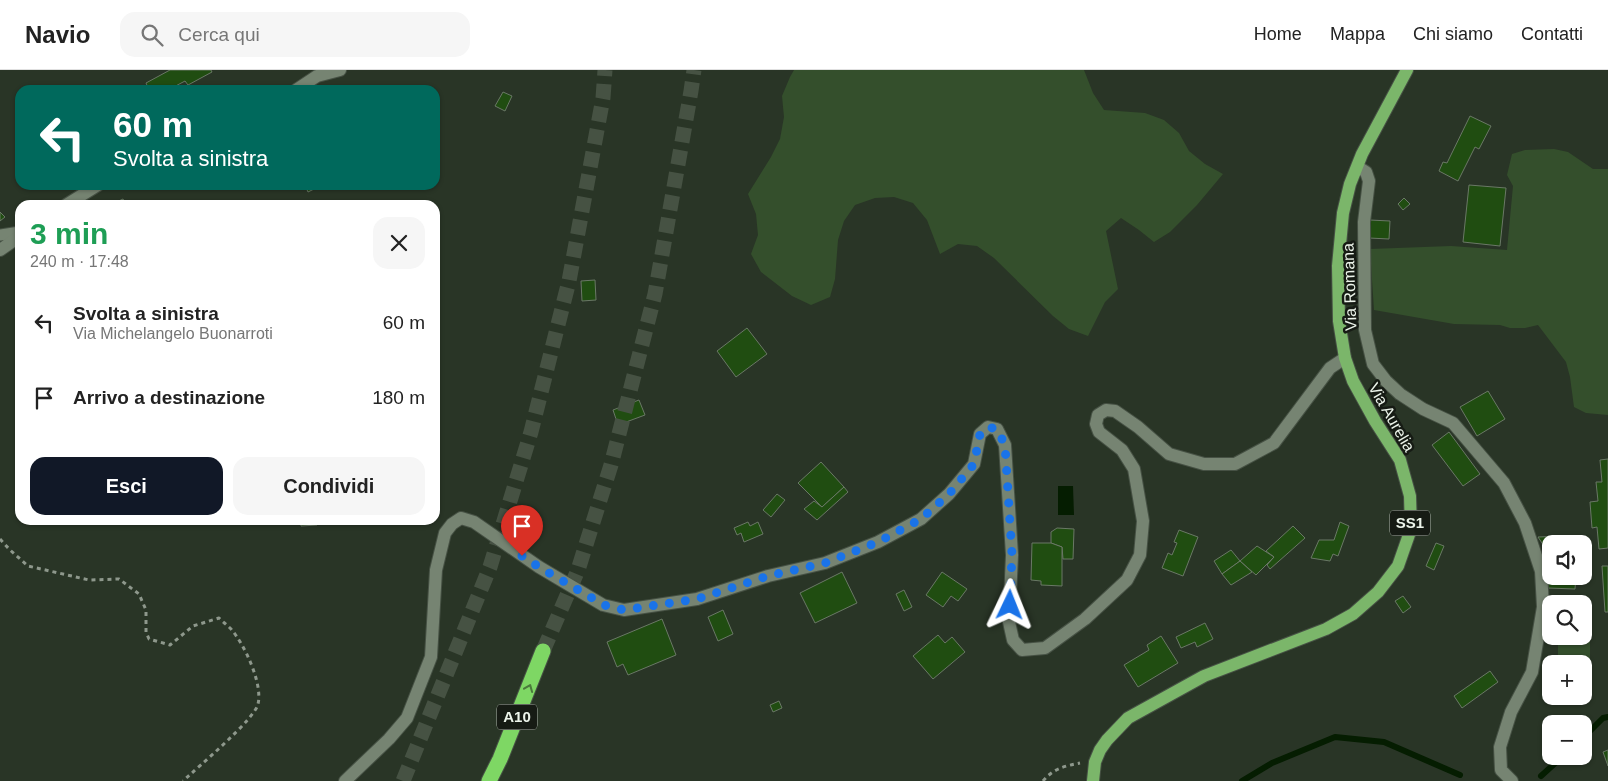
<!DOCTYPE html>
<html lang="it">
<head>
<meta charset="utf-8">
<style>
	:root { --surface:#fff; --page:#f6f6f6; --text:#222; --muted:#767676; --line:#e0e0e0; --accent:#111827 }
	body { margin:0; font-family:Helvetica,sans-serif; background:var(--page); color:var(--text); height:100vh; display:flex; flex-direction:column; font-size:19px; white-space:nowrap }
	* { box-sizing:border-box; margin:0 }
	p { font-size:16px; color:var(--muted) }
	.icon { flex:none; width:28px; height:28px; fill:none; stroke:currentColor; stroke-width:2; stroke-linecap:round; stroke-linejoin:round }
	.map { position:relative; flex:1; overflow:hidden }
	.sheet { position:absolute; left:15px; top:130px; width:425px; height:325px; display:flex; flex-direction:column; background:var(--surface); border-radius:15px; box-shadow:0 1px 4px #0004 }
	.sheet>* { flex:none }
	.banner { position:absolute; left:15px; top:15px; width:425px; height:105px; border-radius:15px; box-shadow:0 1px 4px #0004; background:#00695c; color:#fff; overflow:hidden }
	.tools { position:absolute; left:1542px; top:465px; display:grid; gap:10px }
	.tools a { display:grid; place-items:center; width:50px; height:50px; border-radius:10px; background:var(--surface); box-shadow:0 1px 4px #0004; font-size:25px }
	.pin { position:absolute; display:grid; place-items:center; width:42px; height:42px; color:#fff; margin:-51px -21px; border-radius:50% 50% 50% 0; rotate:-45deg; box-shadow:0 0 5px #0007 }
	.pin .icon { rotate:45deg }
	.me { position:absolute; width:55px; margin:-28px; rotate:2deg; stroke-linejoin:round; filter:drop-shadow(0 0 4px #0008) }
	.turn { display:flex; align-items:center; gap:18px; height:105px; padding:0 15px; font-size:22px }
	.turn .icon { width:65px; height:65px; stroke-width:2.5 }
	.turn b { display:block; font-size:35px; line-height:42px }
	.round { display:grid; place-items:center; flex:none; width:52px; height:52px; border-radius:15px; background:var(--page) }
	.headline { display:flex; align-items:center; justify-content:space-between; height:85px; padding:0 15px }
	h1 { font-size:30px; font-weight:700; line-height:38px; color:#1e9e55 }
	.primary-button { display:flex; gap:10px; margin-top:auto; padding:10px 15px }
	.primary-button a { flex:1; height:58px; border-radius:15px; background:var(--accent); color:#fff; font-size:20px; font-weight:700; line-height:58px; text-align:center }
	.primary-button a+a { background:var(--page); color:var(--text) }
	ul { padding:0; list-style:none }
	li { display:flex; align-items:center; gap:15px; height:75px; padding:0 15px }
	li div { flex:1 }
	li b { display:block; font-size:19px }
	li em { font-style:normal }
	header { display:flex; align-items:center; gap:30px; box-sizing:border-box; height:70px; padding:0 25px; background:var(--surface); border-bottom:1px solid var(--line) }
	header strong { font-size:24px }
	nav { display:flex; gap:28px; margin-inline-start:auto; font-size:18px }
	.search { width:350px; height:45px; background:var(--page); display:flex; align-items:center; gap:12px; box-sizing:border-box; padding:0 18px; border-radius:15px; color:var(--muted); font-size:19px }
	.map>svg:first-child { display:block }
</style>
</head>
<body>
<header>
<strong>Navio</strong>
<div class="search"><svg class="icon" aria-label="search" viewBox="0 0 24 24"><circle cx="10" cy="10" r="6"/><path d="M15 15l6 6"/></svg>Cerca qui</div>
<nav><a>Home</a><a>Mappa</a><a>Chi siamo</a><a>Contatti</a></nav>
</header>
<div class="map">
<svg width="1608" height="711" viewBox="0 0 1608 711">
	<rect width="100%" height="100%" fill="#293526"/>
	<g fill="#344f2c">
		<polygon points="794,0 1084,0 1093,23 1104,40 1145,43 1164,50 1179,63 1189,81 1205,94 1223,104 1197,135 1170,162 1154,172 1139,160 1121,148 1106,161 1118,219 1105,232 1088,266 1069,259 1053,246 994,188 977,176 958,174 940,184 927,150 913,133 894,127 875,128 855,135 844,151 838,170 835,209 830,227 811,235 792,226 761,202 751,184 758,165 756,144 748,124 771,87 780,69 784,47 782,26 790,7"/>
		<polygon points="1554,79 1568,82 1593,99 1608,99 1608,345 1586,343 1574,337 1570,307 1566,292 1538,255 1525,258 1510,258 1500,255 1454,254 1374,240 1370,179 1451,176 1507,180 1513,116 1507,105 1512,84 1525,80"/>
		<polygon points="1558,532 1590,532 1590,603 1584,603 1584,594 1558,594 1558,566 1584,566 1584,534 1558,534"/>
	</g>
	<polygon fill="#051d01" points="1058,416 1073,416 1074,445 1058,445"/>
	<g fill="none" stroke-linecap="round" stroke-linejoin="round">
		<g stroke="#051d01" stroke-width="6">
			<polyline points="1584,667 1603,648 1608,647"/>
			<polyline points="1541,706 1563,686"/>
			<polyline points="1242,711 1272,693 1335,667 1384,672 1460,705"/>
		</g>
	</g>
	<g fill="#204d11" stroke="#6a7866">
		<polygon points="170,0 211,0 212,2 188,15 185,11 168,20 149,20 146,13"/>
		<polygon points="503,22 512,26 505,41 495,36"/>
		<polygon points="1470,46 1491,56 1479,79 1475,77 1458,111 1439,101 1443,92 1447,93"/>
		<polygon points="305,115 322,115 308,122"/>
		<polygon points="1469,115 1506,118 1500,176 1463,172"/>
		<polygon points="1404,128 1410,134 1403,140 1398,134"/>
		<polygon points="123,129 126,135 110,135"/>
		<polygon points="0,142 5,147 0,151"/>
		<polygon points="1370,150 1390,151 1389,169 1369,168"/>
		<polygon points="595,210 596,230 582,231 581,211"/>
		<polygon points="747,258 767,284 736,307 717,281"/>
		<polygon points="1488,321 1505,349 1477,366 1460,337"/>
		<polygon points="639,330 645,345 618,355 613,340"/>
		<polygon points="1449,362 1480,404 1463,416 1432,375"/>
		<polygon points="1608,389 1608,478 1599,479 1597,457 1592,458 1590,432 1598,431 1596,412 1602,412 1600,390"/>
		<polygon points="821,392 844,417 822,437 798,413"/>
		<polygon points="844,417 848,422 817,450 804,439 814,431 822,437"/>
		<polygon points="777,424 785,430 771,447 763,440"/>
		<polygon points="301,450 317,450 317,455 301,456"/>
		<polygon points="748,452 750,456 758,452 763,464 744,472 741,463 737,465 734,458"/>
		<polygon points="1340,452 1349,456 1338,486 1333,484 1330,491 1311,488 1319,470 1334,470"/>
		<polygon points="1293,456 1305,468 1270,499 1267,495 1274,487 1266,481"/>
		<polygon points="1057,458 1074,459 1073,489 1063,489 1062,477 1051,473 1051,462"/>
		<polygon points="1179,460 1198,467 1183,506 1162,498 1168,483 1172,485 1177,473 1174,472"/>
		<polygon points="1563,466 1564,474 1551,474 1551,475 1544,476 1538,467"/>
		<polygon points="1032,473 1051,473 1062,477 1062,516 1041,515 1041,511 1031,510"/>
		<polygon points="1436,473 1444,476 1434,500 1426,496"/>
		<polygon points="1257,476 1274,487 1256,505 1240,491"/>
		<polygon points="1231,480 1240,491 1222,504 1214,491"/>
		<polygon points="1240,491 1252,502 1231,515 1222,504"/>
		<polygon points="1602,496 1608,496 1608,542 1605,542"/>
		<polygon points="842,502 857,533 815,553 800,523"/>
		<polygon points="942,502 967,519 958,531 951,526 943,537 926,525"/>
		<polygon points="1557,506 1576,506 1575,519 1548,518 1548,509"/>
		<polygon points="904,520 912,537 904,541 896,524"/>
		<polygon points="1403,526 1411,537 1403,543 1395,531"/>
		<polygon points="723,540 733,564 718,571 708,547"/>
		<polygon points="662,549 676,585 628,605 623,594 617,597 607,572"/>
		<polygon points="1205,553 1213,569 1197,577 1195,572 1181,578 1176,567"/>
		<polygon points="938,565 945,573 952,567 965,582 933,609 913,586"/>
		<polygon points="1161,566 1178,593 1138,617 1124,595 1149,580 1147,575"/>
		<polygon points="1490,601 1498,612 1462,638 1454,626"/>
		<polygon points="779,631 782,638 773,642 770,635"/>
		<polygon points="1608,680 1608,696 1603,682"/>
	</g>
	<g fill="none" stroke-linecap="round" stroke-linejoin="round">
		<g stroke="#465243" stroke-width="15" stroke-dasharray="15 8" stroke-linecap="butt">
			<polyline points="543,581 578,500 611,395 655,224 691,21 694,0"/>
			<polyline points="403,711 490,497 531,362 569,211 603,28 605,0"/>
		</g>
		<defs>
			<polyline id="service" points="0,165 20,162"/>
			<g id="minor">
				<polyline points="296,20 317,6 340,0"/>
				<polyline points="1358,97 1366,102 1369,111 1364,152 1365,260 1373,294 1386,311 1400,324 1423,339 1453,353 1504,413 1525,453 1541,501 1543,537 1532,602 1511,642 1500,677 1501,700 1512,711"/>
				<polyline points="66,135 98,115"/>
				<polyline points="0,180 20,166"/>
				<polyline points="345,711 389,669 407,648 431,587 436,500 445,463 452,454 461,448 474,452 539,497 603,535 624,540 697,529 768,506 825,493 878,472 921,449 949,424 974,394 980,364 988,357 997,359 1005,375 1012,485 1009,552 1013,570 1022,580 1045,578 1085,549 1127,510 1140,485 1143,451 1134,399 1122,380 1099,362 1096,354 1098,345 1106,340 1115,341 1138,357 1169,384 1204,394 1235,394 1274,373 1330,298 1345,288"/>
			</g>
			<polyline id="primary" points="1093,711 1095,692 1100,680 1107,670 1128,648 1204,606 1326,559 1353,544 1378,522 1398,496 1411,459 1410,426 1400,390 1375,351 1353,311 1345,288 1339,251 1338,196 1343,143 1350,114 1362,84 1407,0"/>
			<polyline id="motorway" points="489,711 500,689 543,581"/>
		</defs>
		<use href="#service" stroke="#465144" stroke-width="13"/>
		<use href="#minor" stroke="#465144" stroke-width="14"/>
		<use href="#primary" stroke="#465144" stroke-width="14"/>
		<use href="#motorway" stroke="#465144" stroke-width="17"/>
		<g stroke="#8e988c" stroke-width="3" stroke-dasharray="4 4" stroke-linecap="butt">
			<path d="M0,469L10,480L28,496L89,510L119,509L139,524L146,540V562L149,569L170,575L193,556L219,548C223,552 227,555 231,559C244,574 263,613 258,634C255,649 197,698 183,711"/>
			<path d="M1043,711C1053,699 1064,696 1080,693"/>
		</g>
		<use href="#service" stroke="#768472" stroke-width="11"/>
		<use href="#minor" stroke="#768472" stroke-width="12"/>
		<use href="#primary" stroke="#7bb66a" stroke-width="12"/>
		<use href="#motorway" stroke="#7ed764" stroke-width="15"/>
	</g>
	<defs><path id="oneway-chevron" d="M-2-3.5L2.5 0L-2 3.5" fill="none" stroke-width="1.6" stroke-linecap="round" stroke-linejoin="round" transform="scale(1.25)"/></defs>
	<use stroke="#4a793c" href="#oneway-chevron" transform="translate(529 618) rotate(-68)"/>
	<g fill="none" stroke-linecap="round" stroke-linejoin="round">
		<polyline stroke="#1a73e8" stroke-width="9" stroke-dasharray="0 16.2" points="522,486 539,497 604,535 624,540 697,529 768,506 825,493 878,472 921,449 949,424 974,394 980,364 988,357 997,359 1005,375 1012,484 1010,535"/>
	</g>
	<g text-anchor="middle" stroke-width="5" stroke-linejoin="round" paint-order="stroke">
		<g fill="#161b14" stroke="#acb3aa" stroke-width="1">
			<rect x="1390" y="440.5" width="40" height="25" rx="4"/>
			<rect x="497" y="634.5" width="40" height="25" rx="4"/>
		</g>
		<g font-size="15" font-weight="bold" fill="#ecf4ea">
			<text x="1410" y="458">SS1</text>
			<text x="517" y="652">A10</text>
		</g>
		<g font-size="16" fill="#ecf4ea" stroke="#161b14">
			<text transform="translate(1349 217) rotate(-92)" y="6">Via Romana</text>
			<text transform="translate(1392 347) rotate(60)" y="6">Via Aurelia</text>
		</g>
	</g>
</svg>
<div class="tools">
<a><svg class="icon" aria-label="sound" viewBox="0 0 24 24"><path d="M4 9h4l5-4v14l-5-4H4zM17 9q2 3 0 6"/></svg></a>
<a><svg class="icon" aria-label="search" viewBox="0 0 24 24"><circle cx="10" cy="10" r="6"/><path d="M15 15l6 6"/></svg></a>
<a>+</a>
<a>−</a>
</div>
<div class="pin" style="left:522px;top:486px;background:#d93025"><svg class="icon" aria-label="arrive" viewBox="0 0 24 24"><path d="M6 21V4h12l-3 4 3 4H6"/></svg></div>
<svg class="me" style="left:1010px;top:535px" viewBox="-20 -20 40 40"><path d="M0-17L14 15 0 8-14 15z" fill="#1a73e8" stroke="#fff" stroke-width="4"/></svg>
<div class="banner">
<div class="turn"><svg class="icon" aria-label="left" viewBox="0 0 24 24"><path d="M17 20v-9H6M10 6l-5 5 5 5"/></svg><div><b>60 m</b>Svolta a sinistra</div></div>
</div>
<section class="sheet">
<div class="headline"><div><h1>3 min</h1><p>240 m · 17:48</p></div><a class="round"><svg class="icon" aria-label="close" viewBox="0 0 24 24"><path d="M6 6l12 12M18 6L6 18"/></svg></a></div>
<ul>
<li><svg class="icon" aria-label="left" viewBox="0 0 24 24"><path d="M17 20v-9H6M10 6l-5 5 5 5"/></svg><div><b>Svolta a sinistra</b><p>Via Michelangelo Buonarroti</p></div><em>60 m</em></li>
<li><svg class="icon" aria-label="arrive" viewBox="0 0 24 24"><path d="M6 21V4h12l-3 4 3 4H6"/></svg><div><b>Arrivo a destinazione</b></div><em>180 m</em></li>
</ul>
<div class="primary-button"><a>Esci</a><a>Condividi</a></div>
</section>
</div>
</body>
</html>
